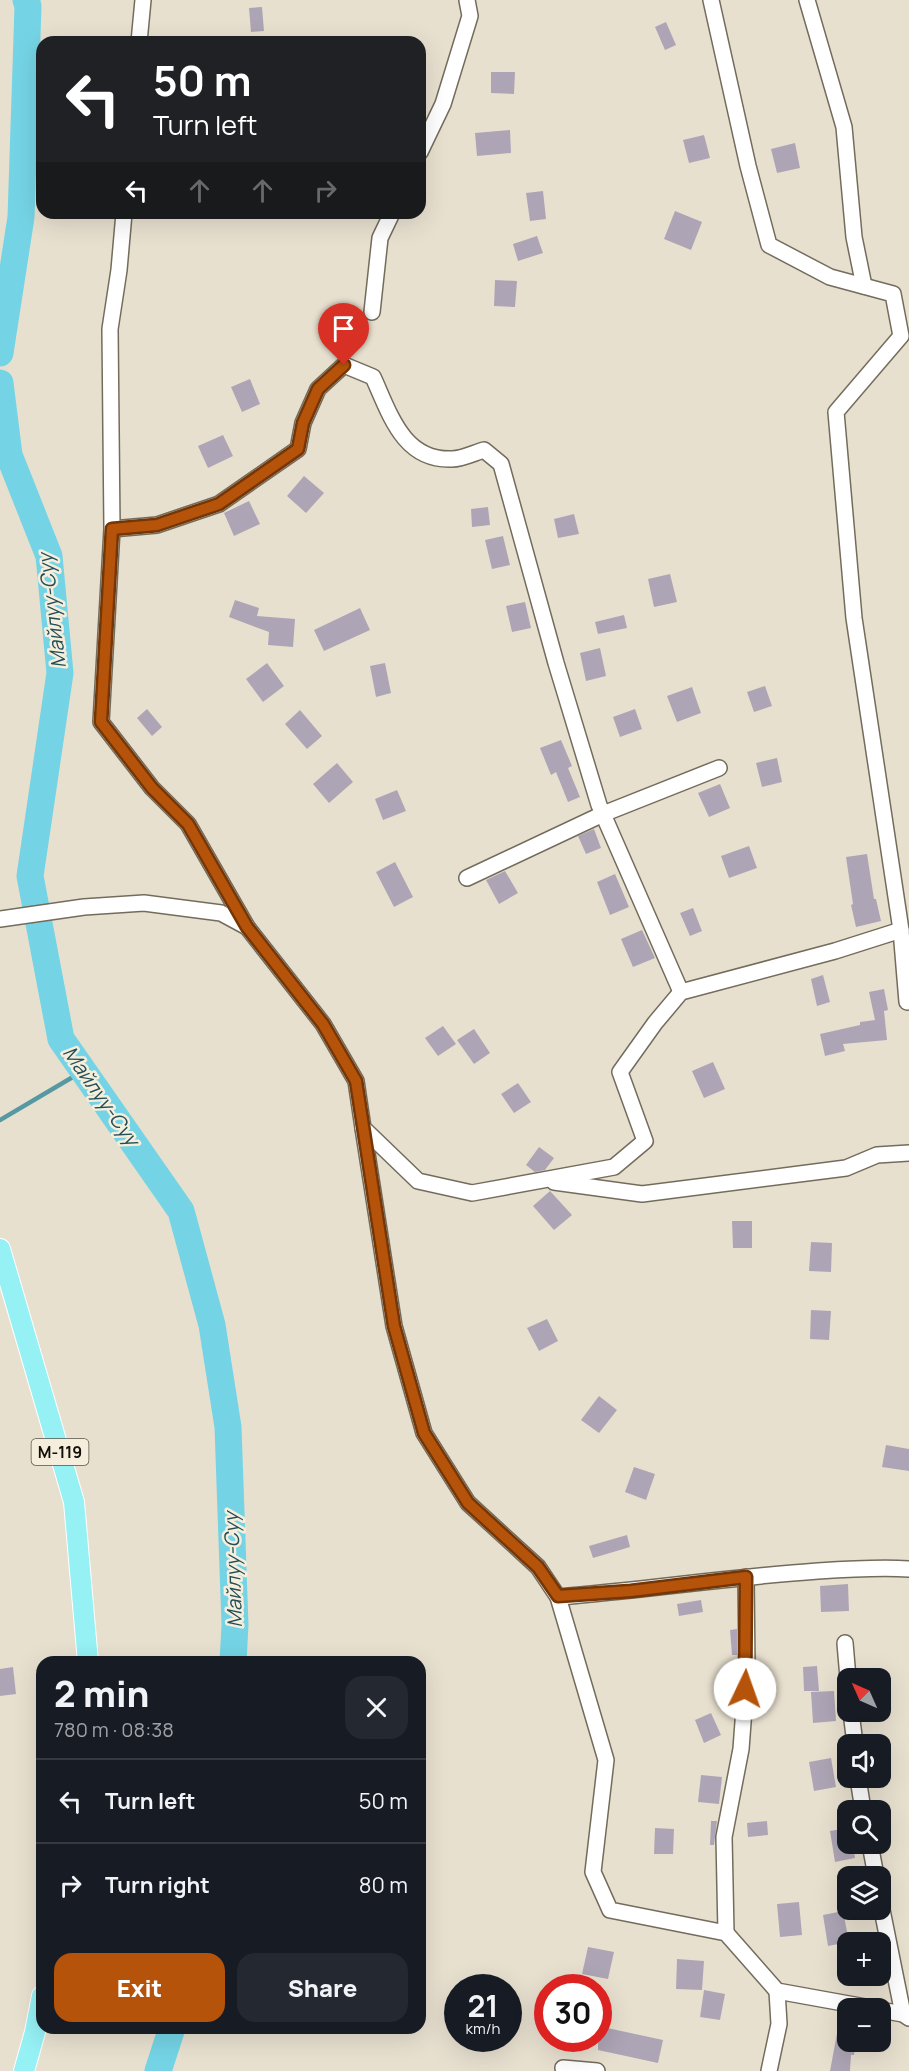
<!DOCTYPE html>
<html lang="en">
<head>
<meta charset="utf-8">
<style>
	:root { --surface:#171b24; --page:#242831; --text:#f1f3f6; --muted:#9ea1a6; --line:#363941; --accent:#b45309 }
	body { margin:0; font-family:Manrope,sans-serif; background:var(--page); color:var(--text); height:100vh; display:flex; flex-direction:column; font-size:22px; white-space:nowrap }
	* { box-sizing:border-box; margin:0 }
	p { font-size:20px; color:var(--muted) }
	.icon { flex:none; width:33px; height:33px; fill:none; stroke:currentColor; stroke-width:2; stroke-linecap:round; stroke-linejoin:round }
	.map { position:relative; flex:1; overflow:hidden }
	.drawer { position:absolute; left:36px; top:1656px; width:390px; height:378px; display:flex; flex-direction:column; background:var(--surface); border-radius:18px; box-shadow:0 6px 24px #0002 }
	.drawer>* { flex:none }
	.top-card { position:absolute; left:36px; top:36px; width:390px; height:183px; border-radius:18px; box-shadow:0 6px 24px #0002; background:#202124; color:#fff; overflow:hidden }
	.needle { width:39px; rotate:315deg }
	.controls { position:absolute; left:837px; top:1668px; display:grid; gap:12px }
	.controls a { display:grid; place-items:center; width:54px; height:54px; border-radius:12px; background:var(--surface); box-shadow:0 6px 24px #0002; font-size:30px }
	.speed { position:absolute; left:444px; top:1974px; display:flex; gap:12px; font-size:30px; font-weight:700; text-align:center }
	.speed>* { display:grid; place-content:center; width:78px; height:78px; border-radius:50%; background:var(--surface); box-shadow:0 6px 24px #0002; line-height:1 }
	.speed small { font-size:15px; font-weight:400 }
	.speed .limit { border:9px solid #d22; background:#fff; color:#111 }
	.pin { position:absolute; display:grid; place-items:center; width:51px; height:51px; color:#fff; margin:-62px -26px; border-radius:50% 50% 50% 0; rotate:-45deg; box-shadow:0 0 6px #0007 }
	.pin .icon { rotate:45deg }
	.me { position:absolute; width:66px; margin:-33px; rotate:3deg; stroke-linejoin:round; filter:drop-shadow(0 0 4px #0008) }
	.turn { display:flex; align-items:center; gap:21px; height:126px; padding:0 18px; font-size:27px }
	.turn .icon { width:78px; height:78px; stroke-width:2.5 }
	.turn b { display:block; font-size:42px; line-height:51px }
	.lanes { display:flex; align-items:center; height:57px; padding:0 18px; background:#0003; justify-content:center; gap:30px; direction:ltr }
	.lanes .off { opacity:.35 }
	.round { display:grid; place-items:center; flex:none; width:63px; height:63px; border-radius:18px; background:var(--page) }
	.summary { display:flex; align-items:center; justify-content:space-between; height:102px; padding:0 18px }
	h1 { font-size:36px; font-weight:800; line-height:45px }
	.primary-button { display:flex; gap:12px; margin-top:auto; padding:12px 18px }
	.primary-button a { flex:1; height:69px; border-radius:18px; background:var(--accent); color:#fff; font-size:24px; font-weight:800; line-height:69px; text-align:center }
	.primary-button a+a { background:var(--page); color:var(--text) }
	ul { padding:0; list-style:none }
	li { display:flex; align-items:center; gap:18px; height:84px; padding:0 18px; border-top:2px solid var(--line) }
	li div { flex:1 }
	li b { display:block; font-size:22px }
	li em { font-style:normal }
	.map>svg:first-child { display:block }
</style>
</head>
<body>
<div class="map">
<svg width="909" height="2071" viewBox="0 0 909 2071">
	<rect width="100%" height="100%" fill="#e8e0cf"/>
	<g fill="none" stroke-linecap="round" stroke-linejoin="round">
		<polyline stroke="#5799a3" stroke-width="4.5" points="0,1120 83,1071"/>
		<g stroke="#74d4e5" stroke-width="27">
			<polyline points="0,353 21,217 28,6 26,0"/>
			<polyline points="0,383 9,455 49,556 60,673 30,876 61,1039 181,1211 212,1325 228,1427 235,1625 233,1662"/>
			<polyline points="158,2071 172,2028"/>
		</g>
	</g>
	<g fill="#ada5b5">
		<polygon points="262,7 264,31 251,32 249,8"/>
		<polygon points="666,22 676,45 665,50 655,27"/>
		<polygon points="491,72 515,72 514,94 491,93"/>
		<polygon points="510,130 511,153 477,156 475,133"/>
		<polygon points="704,135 710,158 689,163 683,140"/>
		<polygon points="795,143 800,168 777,173 771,149"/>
		<polygon points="543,191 546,219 530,221 526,193"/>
		<polygon points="675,211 702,222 691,250 664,239"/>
		<polygon points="537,236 543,253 518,261 513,244"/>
		<polygon points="495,280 517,281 515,307 494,306"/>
		<polygon points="250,379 260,404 242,412 231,387"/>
		<polygon points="223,435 233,456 208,468 198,446"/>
		<polygon points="304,476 324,493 306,513 287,496"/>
		<polygon points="249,501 260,524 234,536 224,513"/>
		<polygon points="488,507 490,525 472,527 471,509"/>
		<polygon points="574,514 579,534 558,538 554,519"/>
		<polygon points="503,536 510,565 492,569 485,540"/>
		<polygon points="670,574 677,602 654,607 648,579"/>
		<polygon points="235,600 259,608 257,616 295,619 293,647 268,645 269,632 229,617"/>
		<polygon points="525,602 531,628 512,632 506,606"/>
		<polygon points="360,608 370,630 324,651 314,630"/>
		<polygon points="624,615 627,628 598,634 595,622"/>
		<polygon points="600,648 606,676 586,681 580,653"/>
		<polygon points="267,663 284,686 263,702 246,679"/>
		<polygon points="385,663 391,693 376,697 370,666"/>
		<polygon points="765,686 772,706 754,712 747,692"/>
		<polygon points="692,687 701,713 677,722 667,696"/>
		<polygon points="147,709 162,727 152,736 137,718"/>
		<polygon points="635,709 642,729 620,737 613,717"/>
		<polygon points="300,710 322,736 307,749 285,724"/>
		<polygon points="561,740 572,766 568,768 580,797 568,802 556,772 551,775 540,748"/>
		<polygon points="777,758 782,782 762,787 756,763"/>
		<polygon points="337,763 353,782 329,803 313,784"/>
		<polygon points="720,784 730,808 709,817 698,793"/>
		<polygon points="397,790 406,811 383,820 375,799"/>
		<polygon points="594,829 601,848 586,854 578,836"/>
		<polygon points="749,846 757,868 729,878 721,856"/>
		<polygon points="867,854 874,899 876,899 881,921 856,927 851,905 853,904 846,857"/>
		<polygon points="395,862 413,897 394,907 376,872"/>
		<polygon points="505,871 518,893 499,904 486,880"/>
		<polygon points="615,874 629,907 610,915 597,882"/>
		<polygon points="693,908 702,931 690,936 680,913"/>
		<polygon points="642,930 655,958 633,967 621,939"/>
		<polygon points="823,975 830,1002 817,1006 811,979"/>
		<polygon points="884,989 888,1010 884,1011 887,1040 843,1044 845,1051 825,1056 820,1034 860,1025 860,1022 875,1020 869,992"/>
		<polygon points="443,1026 456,1044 438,1056 425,1038"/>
		<polygon points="474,1029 490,1053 474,1064 457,1040"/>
		<polygon points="713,1062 725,1089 704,1098 692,1071"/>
		<polygon points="518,1083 531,1102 514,1113 501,1094"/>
		<polygon points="539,1147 554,1158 545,1170 535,1172 526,1165"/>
		<polygon points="550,1191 572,1215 554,1230 533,1206"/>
		<polygon points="732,1221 752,1221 752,1248 733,1248"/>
		<polygon points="811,1242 832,1243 831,1272 809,1271"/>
		<polygon points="811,1310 831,1311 829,1340 810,1339"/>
		<polygon points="547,1319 558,1341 539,1351 527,1328"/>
		<polygon points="599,1396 617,1410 599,1433 581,1420"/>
		<polygon points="886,1445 909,1449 909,1471 882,1467"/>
		<polygon points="634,1467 655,1474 646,1500 625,1492"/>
		<polygon points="627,1535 630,1547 593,1558 589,1546"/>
		<polygon points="848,1584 849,1611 821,1612 820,1586"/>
		<polygon points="701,1600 703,1612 679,1616 677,1604"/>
		<polygon points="737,1629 737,1655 732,1655 730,1630"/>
		<polygon points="817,1666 819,1691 804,1691 803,1667"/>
		<polygon points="13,1667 16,1694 0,1696 0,1669"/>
		<polygon points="834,1691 836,1721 813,1723 811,1692"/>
		<polygon points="711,1713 721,1735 704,1743 695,1720"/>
		<polygon points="831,1758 836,1787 814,1791 809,1762"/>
		<polygon points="701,1775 722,1777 719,1804 698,1802"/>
		<polygon points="711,1821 717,1821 714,1845 710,1845"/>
		<polygon points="767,1821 768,1835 748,1837 747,1823"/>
		<polygon points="655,1828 674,1829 673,1854 654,1854"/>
		<polygon points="848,1828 848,1844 853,1844 855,1858 835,1862 830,1831"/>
		<polygon points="799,1902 802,1935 780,1937 777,1904"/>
		<polygon points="843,1911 849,1942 828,1946 823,1915"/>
		<polygon points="588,1947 614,1952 608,1979 582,1974"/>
		<polygon points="677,1959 704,1961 702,1990 676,1989"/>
		<polygon points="704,1990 725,1994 720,2020 700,2017"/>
		<polygon points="841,2012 848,2014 848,2042 856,2042 854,2055 851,2055 850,2071 830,2071"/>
		<polygon points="598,2026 663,2040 658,2063 598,2050"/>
	</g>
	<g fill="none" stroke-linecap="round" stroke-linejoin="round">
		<defs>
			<g id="minor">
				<polyline points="711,0 748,166 769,245 830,277 893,294 901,336 836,412 854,618 901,930 907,1002"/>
				<polyline points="807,0 844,127 854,237 864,286"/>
				<polyline points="139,42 143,0"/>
				<polyline points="420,152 443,104 470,16 467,0"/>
				<polyline points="124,213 119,270 110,329 112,529 101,722 152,788 188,824 247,927"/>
				<polyline points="372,312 380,238 392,213"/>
				<path d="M112,529L157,525L219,504L298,449L303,423L318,389L344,365L373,377C390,414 403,461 452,459C462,459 474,453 484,450L501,464L556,663L599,805L681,992"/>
				<polyline points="467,878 603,814 719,768"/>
				<polyline points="0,919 84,907 144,903 221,913 247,927 323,1024 356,1081 363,1128 418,1181 472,1193 614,1167 645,1141 620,1072 655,1023 681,992 835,951 901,930"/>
				<polyline points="363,1128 394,1326 424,1433 468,1503 538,1567 558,1597 606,1760 593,1872 610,1910 726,1933 777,1991 871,2008"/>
				<polyline points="554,1182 642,1194 846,1168 877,1155 909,1153"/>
				<path d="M558,1597C645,1590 731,1577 818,1571C848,1569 878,1567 909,1569"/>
				<polyline points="845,1643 848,1678"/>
				<polyline points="851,1712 855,1744"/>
				<polyline points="858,1778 863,1810"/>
				<polyline points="870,1844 876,1876"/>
				<polyline points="880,1900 903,2014"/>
				<polyline points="726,1933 724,1837 741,1749 747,1669 746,1577"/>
				<polyline points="880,2010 903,2014 909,2018"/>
				<polyline points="563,2068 597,2071"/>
				<polyline points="769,2071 779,2024 777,1991"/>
			</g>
			<g id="major">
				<polyline points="0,1249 74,1502 88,1662"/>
				<polyline points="24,2071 35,2032 42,1996"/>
			</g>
		</defs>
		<use href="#minor" stroke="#736c5d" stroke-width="18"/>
		<use href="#major" stroke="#fff" stroke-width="22"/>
		<use href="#minor" stroke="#fff" stroke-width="15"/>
		<use href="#major" stroke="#95f1f4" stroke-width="20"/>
	</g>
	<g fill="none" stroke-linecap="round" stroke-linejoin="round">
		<defs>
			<polyline id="route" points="344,365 318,389 303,423 298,449 219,504 157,525 112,529 101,722 152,788 188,824 247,927 323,1024 356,1081 394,1326 424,1433 468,1503 538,1567 558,1596 631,1591 746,1577 745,1689"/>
		</defs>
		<use href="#route" stroke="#753606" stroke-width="15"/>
		<use href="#route" stroke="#b45309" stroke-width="10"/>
	</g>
	<g text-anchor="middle" stroke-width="5" stroke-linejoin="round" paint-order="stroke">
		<rect fill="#f6eedc" stroke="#575349" stroke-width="1.5" x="31.5" y="1439" width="57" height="26" rx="4.5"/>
		<g font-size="16" font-weight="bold" fill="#13100a">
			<text x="60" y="1458">М-119</text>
		</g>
		<g font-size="20" font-style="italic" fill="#224d55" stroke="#f6eedc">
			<text transform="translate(52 611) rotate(-97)" y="7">Майлуу-Суу</text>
			<text transform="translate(101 1096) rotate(55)" y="7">Майлуу-Суу</text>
			<text transform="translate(233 1570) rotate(-92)" y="7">Майлуу-Суу</text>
		</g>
	</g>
</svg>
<div class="controls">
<a><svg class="needle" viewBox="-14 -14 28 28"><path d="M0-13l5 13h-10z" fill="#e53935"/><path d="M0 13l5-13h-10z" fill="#9ea1a6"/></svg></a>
<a><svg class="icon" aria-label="sound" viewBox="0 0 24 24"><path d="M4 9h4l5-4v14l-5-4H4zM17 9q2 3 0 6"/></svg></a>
<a><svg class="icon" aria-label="search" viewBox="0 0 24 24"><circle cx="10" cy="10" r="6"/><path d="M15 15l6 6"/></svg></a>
<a><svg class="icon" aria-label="layers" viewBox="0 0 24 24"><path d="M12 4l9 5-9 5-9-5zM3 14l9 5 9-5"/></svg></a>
<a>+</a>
<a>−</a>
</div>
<div class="speed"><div>21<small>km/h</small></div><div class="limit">30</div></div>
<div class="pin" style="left:344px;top:365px;background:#d93025"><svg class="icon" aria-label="arrive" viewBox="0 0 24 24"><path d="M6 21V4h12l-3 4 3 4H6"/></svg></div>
<svg class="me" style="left:745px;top:1689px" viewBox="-20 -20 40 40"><circle r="19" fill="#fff"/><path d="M0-13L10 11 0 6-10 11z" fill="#b45309"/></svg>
<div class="top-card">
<div class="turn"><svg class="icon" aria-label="left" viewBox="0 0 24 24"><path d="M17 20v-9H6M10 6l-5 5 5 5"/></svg><div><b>50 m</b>Turn left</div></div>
<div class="lanes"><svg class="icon" aria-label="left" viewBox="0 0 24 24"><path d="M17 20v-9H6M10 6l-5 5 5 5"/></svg><svg class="icon off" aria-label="ahead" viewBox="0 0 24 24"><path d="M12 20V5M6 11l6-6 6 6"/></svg><svg class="icon off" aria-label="ahead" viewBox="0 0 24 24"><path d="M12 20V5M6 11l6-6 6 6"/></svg><svg class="icon off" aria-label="right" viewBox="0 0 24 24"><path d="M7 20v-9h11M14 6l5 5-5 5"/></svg></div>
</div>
<section class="drawer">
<div class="summary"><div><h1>2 min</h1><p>780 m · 08:38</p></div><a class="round"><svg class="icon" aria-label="close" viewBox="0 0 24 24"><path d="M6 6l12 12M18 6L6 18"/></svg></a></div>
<ul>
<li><svg class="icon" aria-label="left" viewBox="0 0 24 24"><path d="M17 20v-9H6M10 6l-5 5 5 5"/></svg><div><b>Turn left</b></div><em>50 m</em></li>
<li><svg class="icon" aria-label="right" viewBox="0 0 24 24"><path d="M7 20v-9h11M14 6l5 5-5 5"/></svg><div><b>Turn right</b></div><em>80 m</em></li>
</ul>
<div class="primary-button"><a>Exit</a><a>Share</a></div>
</section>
</div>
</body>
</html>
